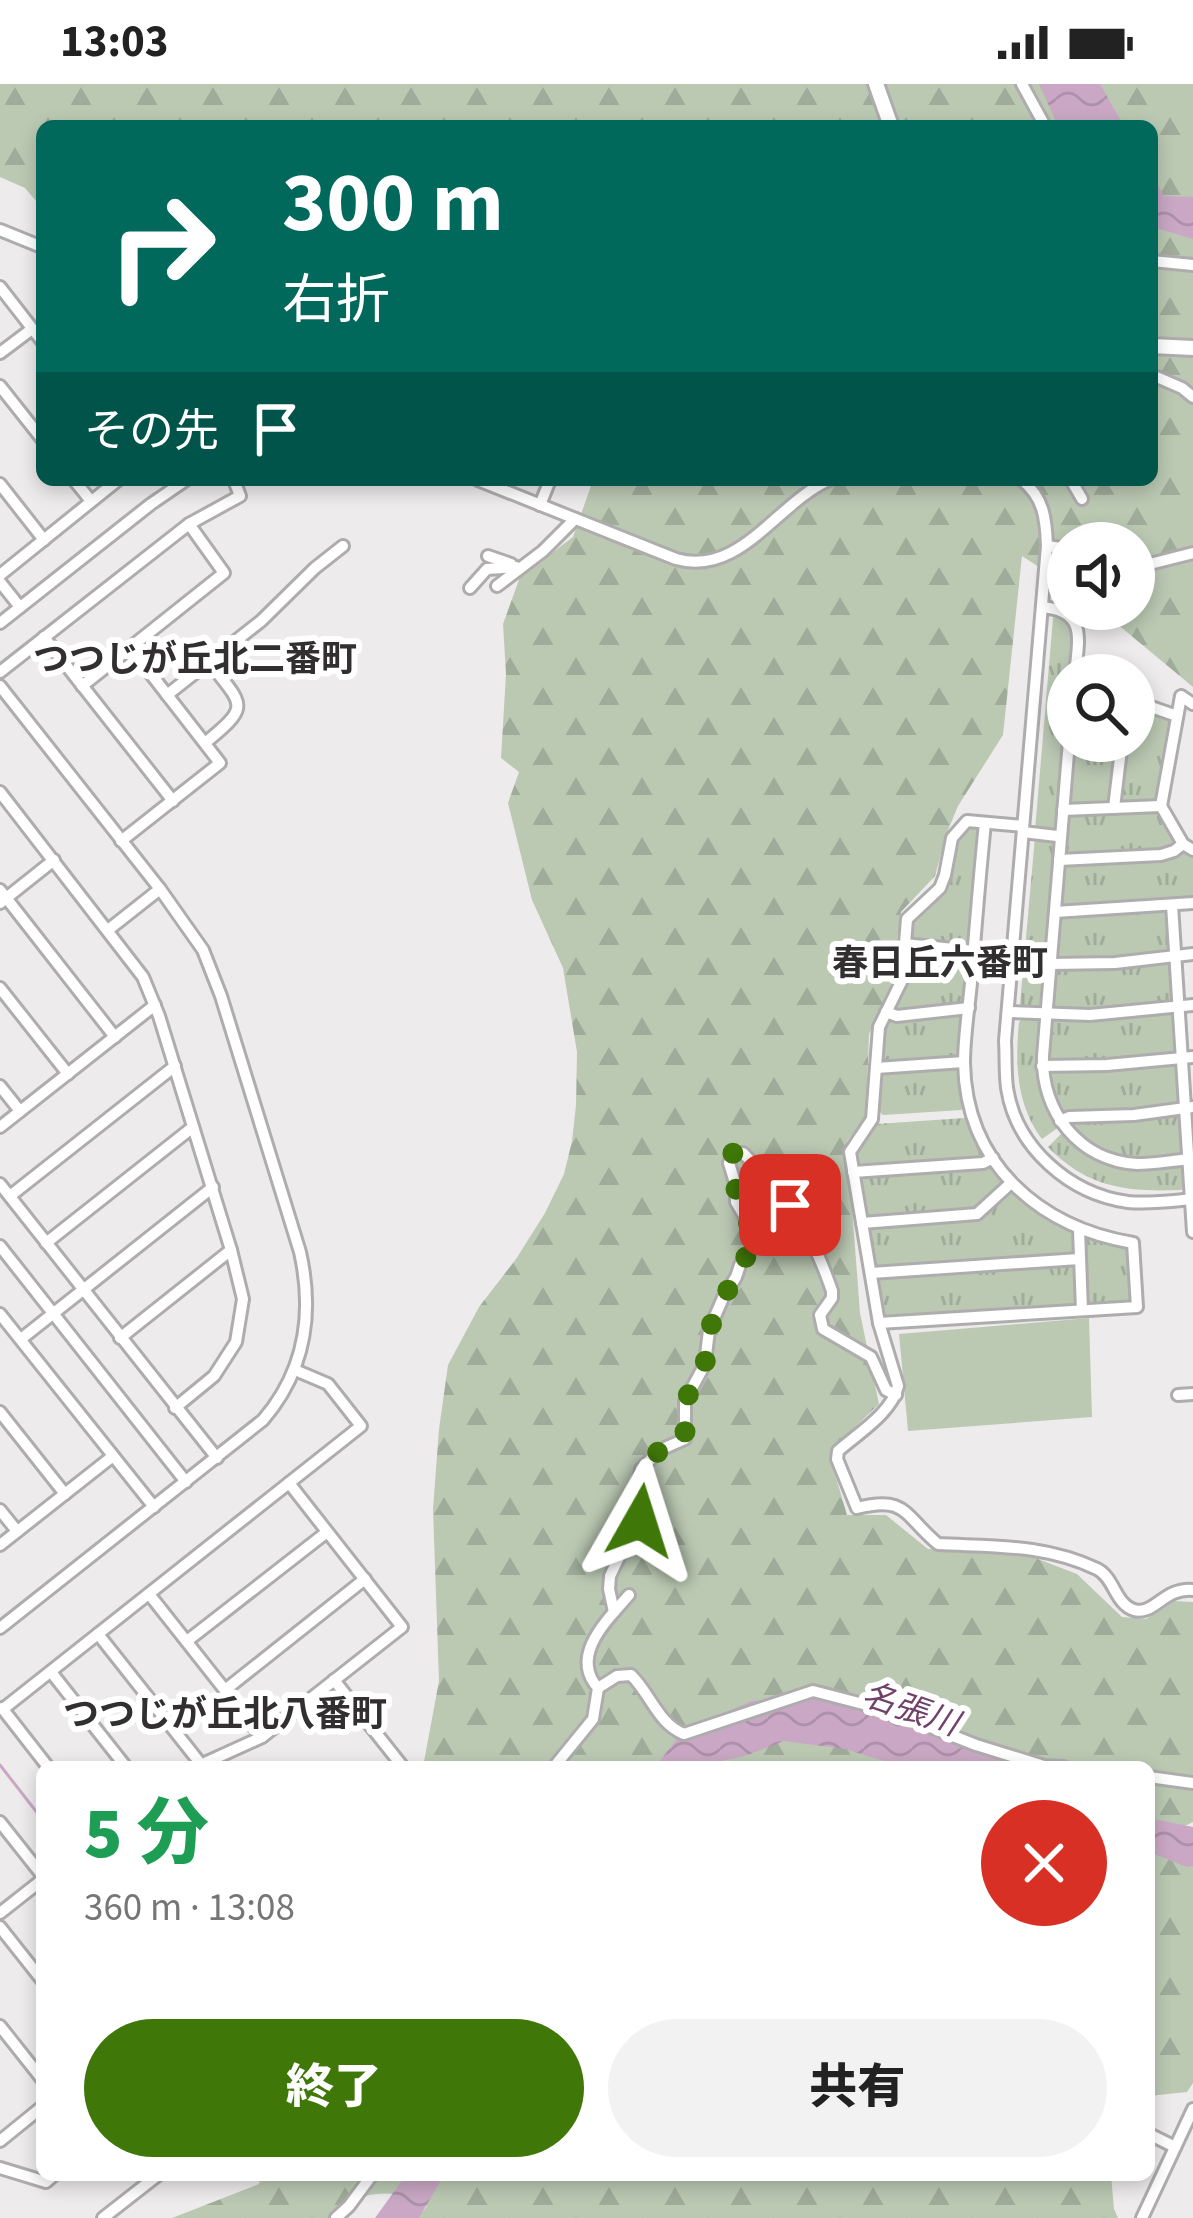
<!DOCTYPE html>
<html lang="ja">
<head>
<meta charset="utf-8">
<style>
	:root { --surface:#fff; --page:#f2f2f2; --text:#222; --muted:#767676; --accent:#3f7708 }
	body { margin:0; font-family:"Source Sans 3","Noto Sans JP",sans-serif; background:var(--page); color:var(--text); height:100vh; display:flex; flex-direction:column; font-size:45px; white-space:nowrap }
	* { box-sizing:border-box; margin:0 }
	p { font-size:39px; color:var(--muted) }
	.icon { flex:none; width:66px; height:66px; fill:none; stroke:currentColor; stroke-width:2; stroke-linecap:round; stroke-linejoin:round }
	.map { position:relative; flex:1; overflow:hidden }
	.details { position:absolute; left:36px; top:1677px; width:1119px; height:420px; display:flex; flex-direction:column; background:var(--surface); border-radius:18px; box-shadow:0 6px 18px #0003 }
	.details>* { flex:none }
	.hud { position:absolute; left:36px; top:36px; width:1122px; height:366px; border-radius:18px; box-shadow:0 6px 18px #0003; background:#00695c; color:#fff; overflow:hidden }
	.buttons { position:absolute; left:1047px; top:438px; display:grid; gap:24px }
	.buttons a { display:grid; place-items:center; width:108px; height:108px; border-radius:50%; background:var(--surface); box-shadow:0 6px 18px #0003; font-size:60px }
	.pin { position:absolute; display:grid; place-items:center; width:102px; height:102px; color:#fff; margin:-51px; border-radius:24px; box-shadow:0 6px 18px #0006 }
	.me { position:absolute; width:132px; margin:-66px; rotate:6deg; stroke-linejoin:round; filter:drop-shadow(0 0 9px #0008) }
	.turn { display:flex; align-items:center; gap:42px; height:252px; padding:0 48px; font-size:54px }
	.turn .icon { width:156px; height:156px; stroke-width:2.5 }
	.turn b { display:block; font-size:84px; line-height:102px }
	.then { display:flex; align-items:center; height:114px; padding:0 48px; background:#0003; gap:24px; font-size:45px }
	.round { display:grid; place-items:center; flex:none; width:126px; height:126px; border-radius:63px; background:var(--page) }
	.headline { display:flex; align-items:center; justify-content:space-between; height:204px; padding:0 48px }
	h1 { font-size:72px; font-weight:800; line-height:90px; color:#1e9e55 }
	.cta { display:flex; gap:24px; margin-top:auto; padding:24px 48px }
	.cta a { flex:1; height:138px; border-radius:72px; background:var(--accent); color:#fff; font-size:48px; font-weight:800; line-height:138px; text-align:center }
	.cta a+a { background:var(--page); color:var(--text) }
	.status { display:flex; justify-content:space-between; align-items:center; height:84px; padding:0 60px; background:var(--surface); direction:ltr }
	.status svg { height:33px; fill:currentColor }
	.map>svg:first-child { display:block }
</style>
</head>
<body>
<div class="status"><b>13:03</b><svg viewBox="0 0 49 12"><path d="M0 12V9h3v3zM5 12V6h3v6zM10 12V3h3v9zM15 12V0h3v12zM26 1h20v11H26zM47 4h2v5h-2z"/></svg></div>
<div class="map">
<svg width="1193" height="2134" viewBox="0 0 1193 2134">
	<defs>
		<pattern id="grass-tufts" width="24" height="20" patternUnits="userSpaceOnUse" patternTransform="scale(3)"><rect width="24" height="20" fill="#bbc9b3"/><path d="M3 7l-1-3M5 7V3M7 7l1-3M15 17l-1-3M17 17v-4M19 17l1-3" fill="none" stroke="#a0ac9a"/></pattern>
		<pattern id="forest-firs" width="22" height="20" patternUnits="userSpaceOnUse" patternTransform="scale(3)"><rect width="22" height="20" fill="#bbc9b3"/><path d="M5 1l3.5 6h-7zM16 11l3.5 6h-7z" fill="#a0ac9a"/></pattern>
		<pattern id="water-waves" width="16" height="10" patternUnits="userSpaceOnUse" patternTransform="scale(3)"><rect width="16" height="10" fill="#caa8c5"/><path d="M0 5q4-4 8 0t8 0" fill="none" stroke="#ad90a9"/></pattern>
	</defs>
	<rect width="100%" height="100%" fill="#eeebed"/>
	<g fill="url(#grass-tufts)">
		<polygon points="1058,531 1062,532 1074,549 1070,591 1068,591 1057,748 1035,746 1053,534"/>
		<polygon points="1136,623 1166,634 1171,639 1159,713 1154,716 1124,720 1118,715 1126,657 1134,657 1134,624"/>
		<polygon points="1073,657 1118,657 1110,716 1105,720 1073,723 1068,718"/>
		<polygon points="1154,726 1159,729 1177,755 1174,762 1162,767 1070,773 1064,768 1067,737 1072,732"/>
		<path d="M970,743H974L980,749L970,857L965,862L914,858L910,853C914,822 923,833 937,814C954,792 946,760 970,743Z"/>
		<polygon points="1035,753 1057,755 1044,921 1038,926 1025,925 1020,920"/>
		<polygon points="1181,768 1193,772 1193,816 1065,823 1061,819 1062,787 1068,782 1161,776"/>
		<polygon points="1163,827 1168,831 1170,864 1165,868 1060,876 1055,870 1058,838 1063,833"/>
		<path d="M913,867L964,871L969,875L966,916C947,925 920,927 899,928L895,922L907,896L909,871Z"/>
		<polygon points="1167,878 1171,882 1174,914 1169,920 1056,927 1052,922 1054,889 1060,885"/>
		<polygon points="953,928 959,929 964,934 960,970 956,974 886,980 882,975 883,944 887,937 927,935"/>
		<polygon points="1169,929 1175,933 1176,965 1172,971 1124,976 1052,978 1048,973 1050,939 1055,936 1101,935"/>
		<path d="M1024,934L1036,935L1042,940C1037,982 1036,1006 1059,1043L1042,1055C1016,1020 1015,979 1019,938Z"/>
		<polygon points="1172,979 1178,983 1180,1016 1176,1021 1111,1028 1064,1028 1057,1024 1047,991 1052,986 1108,986"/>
		<polygon points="956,983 961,988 966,1020 961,1026 883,1031 878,1026 880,993 885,988"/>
		<path d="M1176,1029L1181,1035L1183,1067C1144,1089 1100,1069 1070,1043L1073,1037Z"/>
		<path d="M965,1034L971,1038L985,1069L981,1076L863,1083L857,1078C854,1065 864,1047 876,1040Z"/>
		<path d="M1063,1048C1100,1088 1129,1081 1179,1081L1182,1083L1184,1103L1181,1106C1126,1108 1088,1104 1048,1063Z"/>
		<polygon points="989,1083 1002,1094 1002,1102 974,1126 871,1133 866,1130 860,1097 865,1092"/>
		<polygon points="1008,1109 1015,1109 1043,1132 1069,1146 1073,1152 1074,1167 1069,1172 881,1184 875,1180 868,1148 872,1142 973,1136 984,1131"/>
		<polygon points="1088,1154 1123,1161 1128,1167 1132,1213 1127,1219 1091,1221 1086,1216 1082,1158"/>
		<polygon points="1069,1180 1075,1185 1078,1217 1072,1223 889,1234 882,1230 877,1198 881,1193"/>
	</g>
	<g fill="url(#forest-firs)">
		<polygon points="0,0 1193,0 1193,603 1099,525 1134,525 1134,459 1068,459 1068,502 1022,472 1003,651 958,722 946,751 935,792 901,828 890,906 869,950 866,1033 847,1057 860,1229 879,1320 831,1366 830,1373 847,1431 886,1431 928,1465 1030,1472 1077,1490 1122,1533 1146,1535 1174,1517 1193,1518 1193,1738 1149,1759 1149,1683 423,1683 439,1597 433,1425 439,1345 448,1281 479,1223 516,1175 545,1129 564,1090 572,1057 576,1021 577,968 563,884 532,816 508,719 519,688 501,674 506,590 503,540 520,493 573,453 593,396 1152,396 1152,42 42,42 42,124 25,104 0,93"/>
		<polygon points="1149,1765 1193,1773 1193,1999 1187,2008 1149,2012"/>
		<path d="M261,2091H1111L1114,2125L1118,2134H418L427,2122C396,2102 354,2106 330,2134H172L259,2100Z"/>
	</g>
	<polygon fill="#bbc9b3" points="1089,1234 1092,1333 908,1347 899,1250"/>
	<g fill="url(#water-waves)">
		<polygon points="1039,0 1100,0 1124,42 1058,42"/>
		<polygon points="1152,91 1164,112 1193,113 1193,155 1152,143"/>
		<polygon points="807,1613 860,1624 928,1650 1034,1683 903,1683 845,1665 784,1657 745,1672 693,1683 655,1683 684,1646 752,1617"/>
		<polygon points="1149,1734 1193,1743 1193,1782 1187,1783 1149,1768"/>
		<polygon points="406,2091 444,2091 419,2134 375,2134"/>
	</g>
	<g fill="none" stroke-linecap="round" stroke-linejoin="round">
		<polyline stroke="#caa8c5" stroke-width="3" points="0,1681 42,1735"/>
		<defs>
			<g id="minor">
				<polyline points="1022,0 1045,42"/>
				<polyline points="0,146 42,163"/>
				<polyline points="1152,177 1193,181"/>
				<polyline points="0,203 42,257"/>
				<polyline points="0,269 32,245"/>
				<polyline points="1152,291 1182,304 1193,313"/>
				<polyline points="0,302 42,355"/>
				<polyline points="74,396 91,417"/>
				<path d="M478,396L676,475C740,493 777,419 829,396"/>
				<path d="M1022,396C1044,414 1046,435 1047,462L1005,957C1006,972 1005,988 1007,1004C1016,1063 1069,1110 1128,1118C1149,1120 1172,1117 1193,1115"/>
				<polyline points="1071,396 1082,415"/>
				<polyline points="0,400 44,456"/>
				<polyline points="540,421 550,396"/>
				<polyline points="1047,462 1068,465"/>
				<polyline points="488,472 511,480"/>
				<polyline points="1134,484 1193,469"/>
				<polyline points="0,491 118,396"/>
				<polyline points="0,498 20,523"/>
				<polyline points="497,502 543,467 575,435"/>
				<polyline points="470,504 487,485 516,483"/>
				<path d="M1042,523C1088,527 1078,556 1075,591"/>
				<polyline points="0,539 151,420 186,396"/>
				<polyline points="44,553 173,717"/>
				<polyline points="0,588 189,440 240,412 234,396"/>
				<path d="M0,602L160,805L203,866L221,912L300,1168C314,1230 305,1287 263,1336L0,1544"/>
				<polyline points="82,602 224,489 189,440"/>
				<polyline points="167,611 261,537 315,484 343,462"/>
				<polyline points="1134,617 1177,632"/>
				<polyline points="1193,620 1181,612 1161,722 1183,760 1193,766"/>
				<path d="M1069,657L1043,972C1041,1027 1079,1077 1137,1080C1155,1080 1175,1076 1193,1075"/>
				<path d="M205,659C251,621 244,623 209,578"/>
				<polyline points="0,708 143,893 159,932 231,1166 243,1215 236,1258 214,1292 175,1324"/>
				<polyline points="1114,724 1122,657"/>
				<polyline points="1063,726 1161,722"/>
				<path d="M1023,742L967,737L952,754L945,791L940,804L907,835L902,896L879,943L872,1035L850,1068L879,1239L898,1302C892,1329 857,1350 838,1367L837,1375L857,1424C907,1411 904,1432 938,1460C995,1463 1044,1460 1097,1485C1114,1493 1115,1520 1134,1526C1154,1532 1164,1503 1193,1506"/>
				<polyline points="1023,748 1057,752"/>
				<polyline points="121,757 220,679 130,563"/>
				<polyline points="1059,776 1161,771 1174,767 1183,760"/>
				<polyline points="0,806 115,953"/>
				<polyline points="0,819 54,776"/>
				<polyline points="1172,821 1193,1148"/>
				<polyline points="1055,828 1193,819"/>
				<polyline points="108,846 160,805"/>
				<polyline points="904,860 974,867"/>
				<polyline points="1050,880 1115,879 1193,870"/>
				<polyline points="0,904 68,990"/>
				<polyline points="886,928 897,932 969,924"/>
				<polyline points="1009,928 1090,931 1193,921"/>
				<polyline points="1042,982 1107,981 1193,973"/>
				<polyline points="876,984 964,978"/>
				<polyline points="0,1002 20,1027"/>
				<polyline points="1060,1037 1069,1033 1134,1031 1193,1023"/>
				<polyline points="0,1043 155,921"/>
				<polyline points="853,1088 983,1079 993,1074"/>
				<polyline points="0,1100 217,1374"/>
				<polyline points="10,1112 175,982"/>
				<polyline points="862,1139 977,1130 1011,1099"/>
				<polyline points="1079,1146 1082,1226"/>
				<polyline points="46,1159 193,1043"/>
				<polyline points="0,1162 186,1398"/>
				<polyline points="871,1189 1079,1175"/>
				<polyline points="0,1230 154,1423"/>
				<path d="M879,1239L1137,1223L1133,1159C1039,1143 966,1080 964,979C964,949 970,917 972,887C976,837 980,788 985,739"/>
				<polyline points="120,1254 231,1166"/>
				<polyline points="21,1255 213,1103"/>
				<polyline points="1178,1311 1193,1310"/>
				<polyline points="0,1328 65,1410"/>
				<polyline points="0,1426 17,1447"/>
				<polyline points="0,1461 113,1372"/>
				<polyline points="149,1510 262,1653"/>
				<path d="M614,1528L609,1505L610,1492L620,1471L639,1447L641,1385L660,1366L685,1355V1317L705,1280L709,1246L723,1214L736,1193L740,1181L755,1161L750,1142L736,1118V1102L729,1079L733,1069H743C758,1085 776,1101 789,1119C807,1144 822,1178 832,1207V1214L820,1231L823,1245L871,1273L886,1306L896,1311"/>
				<polyline points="98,1550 200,1679"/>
				<polyline points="187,1557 327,1448"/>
				<polyline points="51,1588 126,1683"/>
				<polyline points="334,1596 403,1683"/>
				<path d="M598,1604L617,1592L631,1591C650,1609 658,1640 684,1650L813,1607L890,1627L976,1661L1044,1682L1064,1683"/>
				<polyline points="225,1606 365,1495"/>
				<polyline points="2,1624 48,1683"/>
				<polyline points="3,1625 361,1342 328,1300 295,1286"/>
				<polyline points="196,1683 262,1653 402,1543 289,1399"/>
				<path d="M554,1683L593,1635L598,1604C569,1572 607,1536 629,1511"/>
				<polyline points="1149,1693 1193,1699"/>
				<polyline points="0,1738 42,1791"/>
				<polyline points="0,1829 42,1796"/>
				<polyline points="0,1843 42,1896"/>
				<polyline points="0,1942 42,1995"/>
				<polyline points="1149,2050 1175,2063"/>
				<polyline points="0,2057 42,2023"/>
				<polyline points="0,2084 46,2098 54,2091"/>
				<polyline points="103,2134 158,2091"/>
				<polyline points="336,2134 349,2122 372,2091"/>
				<polyline points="1142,2134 1193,2025"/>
			</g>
			<g id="major">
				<polyline points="876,0 891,42"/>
				<polyline points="1152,262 1193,264"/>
			</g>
		</defs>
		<use href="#minor" stroke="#afacae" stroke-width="16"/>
		<use href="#major" stroke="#afacae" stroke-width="20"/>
		<use href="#minor" stroke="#fff" stroke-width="10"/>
		<use href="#major" stroke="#fff" stroke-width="14"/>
	</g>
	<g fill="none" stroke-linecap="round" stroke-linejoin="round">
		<polyline stroke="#3f7708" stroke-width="21" stroke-dasharray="0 37.8" points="640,1437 641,1385 660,1366 685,1355 685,1317 705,1280 709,1246 723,1214 736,1193 740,1181 755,1161 750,1142 736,1118 736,1102 729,1078 733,1069 740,1066 743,1069 790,1121"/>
	</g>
	<g text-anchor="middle" stroke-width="12" stroke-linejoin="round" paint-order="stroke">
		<g font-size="33" font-style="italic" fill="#70426a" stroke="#fff">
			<text transform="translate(911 1624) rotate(19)" y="12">名張川</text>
		</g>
		<g font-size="36" font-weight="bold" fill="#312f30" stroke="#fff">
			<text x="195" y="587">つつじが丘北二番町</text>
			<text x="940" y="891">春日丘六番町</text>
			<text x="225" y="1642">つつじが丘北八番町</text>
		</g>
	</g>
</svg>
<div class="buttons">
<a><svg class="icon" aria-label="sound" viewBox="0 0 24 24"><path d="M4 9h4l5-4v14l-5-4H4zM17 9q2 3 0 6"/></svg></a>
<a><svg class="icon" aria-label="search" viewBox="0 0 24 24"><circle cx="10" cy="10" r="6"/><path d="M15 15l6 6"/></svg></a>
</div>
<div class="pin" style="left:790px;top:1121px;background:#d93025"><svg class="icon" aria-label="arrive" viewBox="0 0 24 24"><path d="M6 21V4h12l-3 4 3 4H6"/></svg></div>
<svg class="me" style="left:640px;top:1437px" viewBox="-20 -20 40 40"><path d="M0-17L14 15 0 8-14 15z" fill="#3f7708" stroke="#fff" stroke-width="4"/></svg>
<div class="hud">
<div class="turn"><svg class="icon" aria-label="right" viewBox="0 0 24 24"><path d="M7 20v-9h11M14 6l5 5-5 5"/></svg><div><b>300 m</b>右折</div></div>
<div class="then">その先<svg class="icon" aria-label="arrive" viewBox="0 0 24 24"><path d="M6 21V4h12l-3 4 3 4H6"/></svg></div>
</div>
<section class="details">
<div class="headline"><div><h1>5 分</h1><p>360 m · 13:08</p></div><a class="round" style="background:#d93025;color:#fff"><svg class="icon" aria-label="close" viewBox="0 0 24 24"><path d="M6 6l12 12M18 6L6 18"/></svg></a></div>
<div class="cta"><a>終了</a><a>共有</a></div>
</section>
</div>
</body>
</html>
